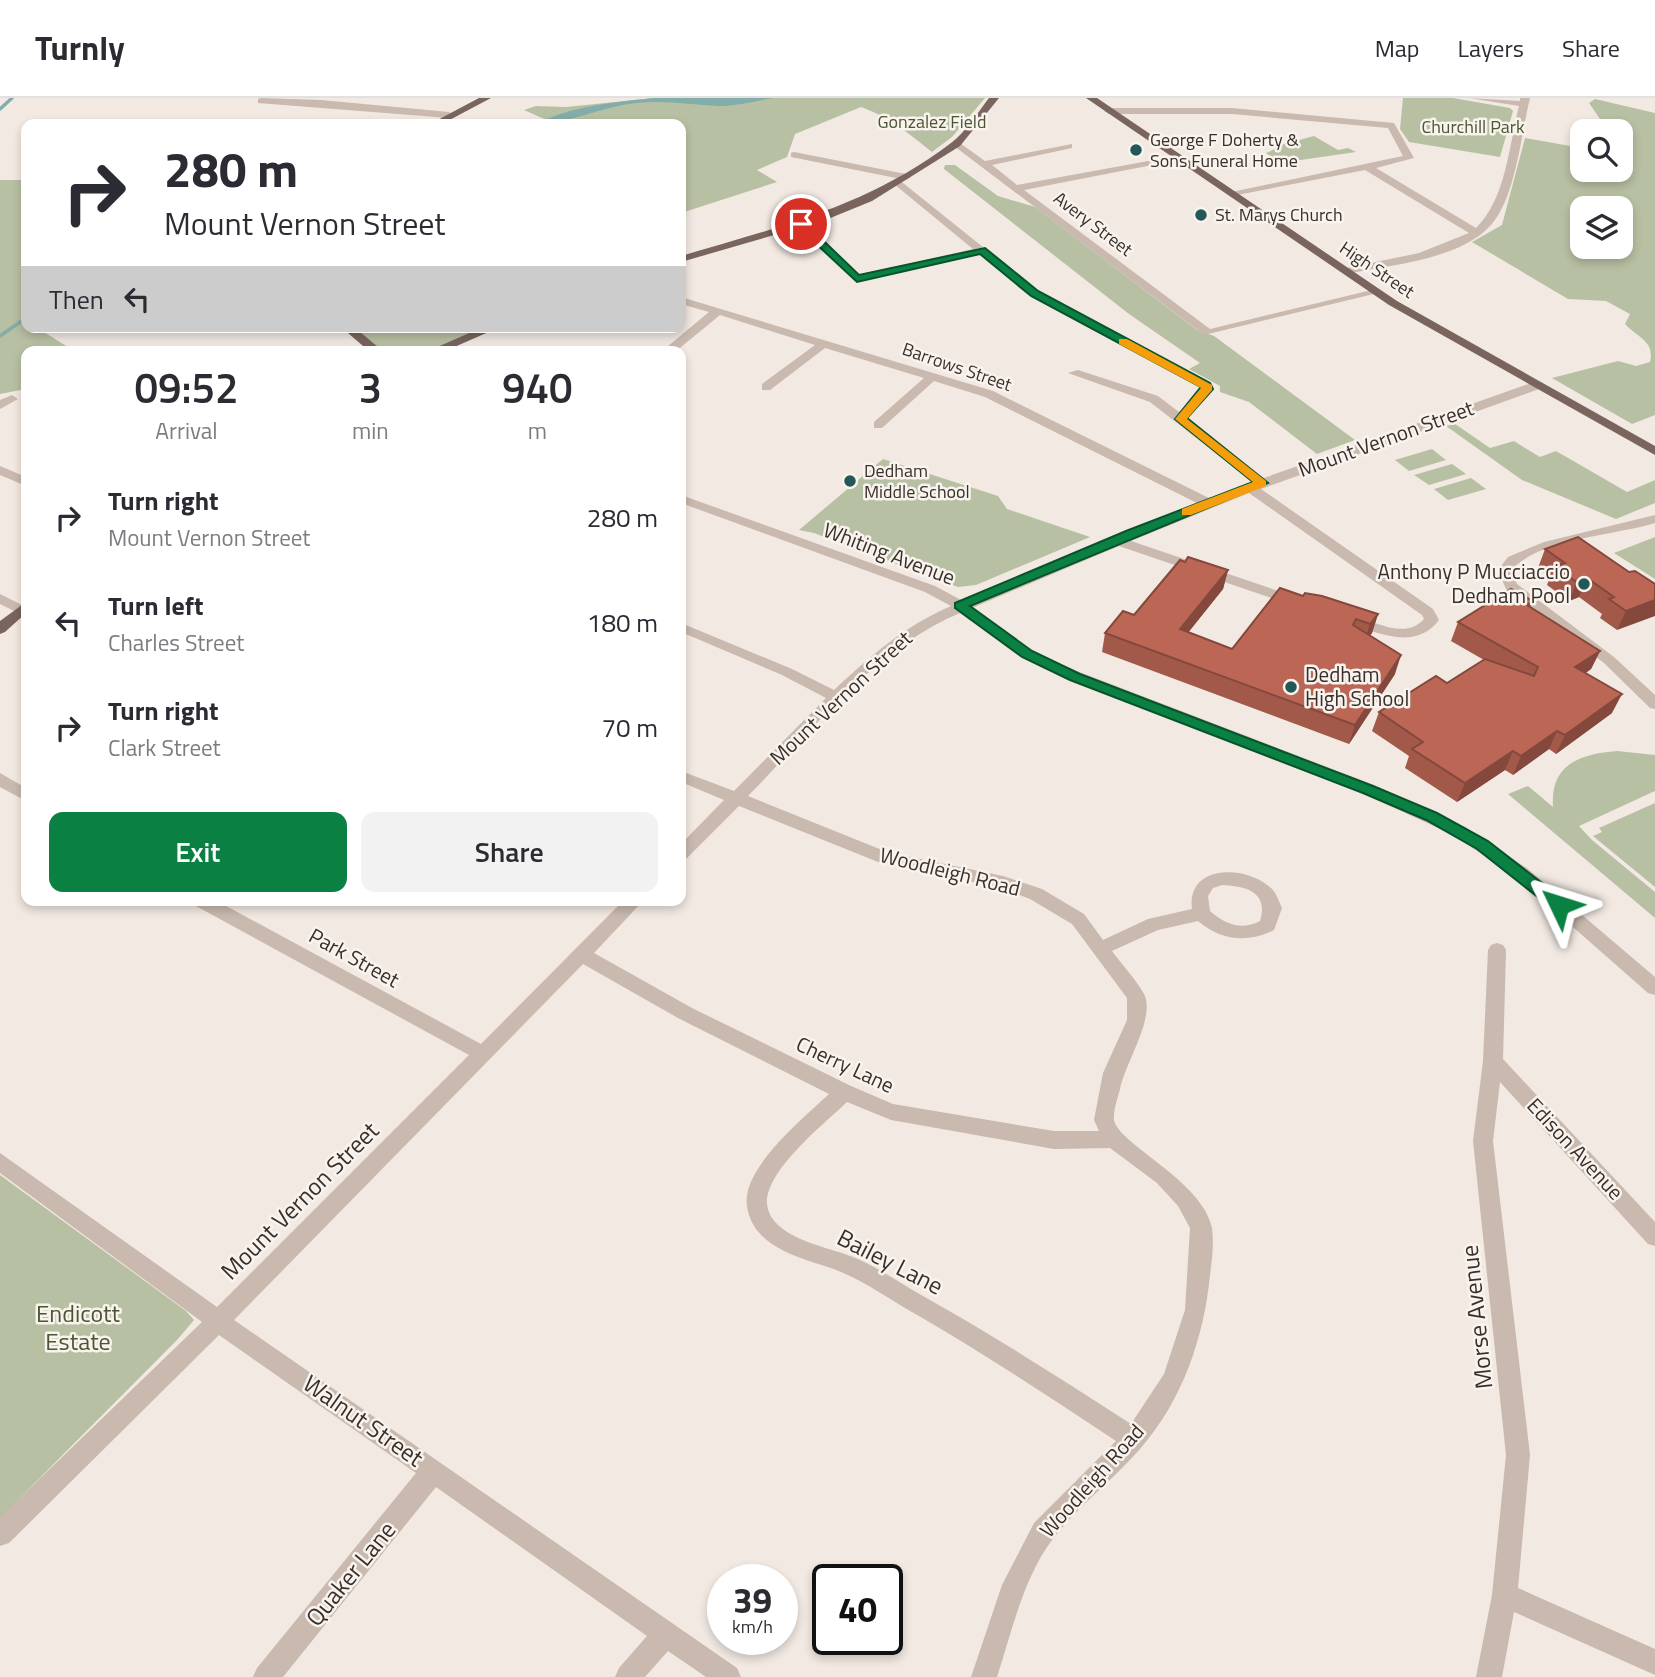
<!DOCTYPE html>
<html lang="en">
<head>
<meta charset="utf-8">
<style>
	:root { --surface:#fff; --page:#f2f2f3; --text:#2b2b33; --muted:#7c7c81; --line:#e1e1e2; --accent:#0b8043 }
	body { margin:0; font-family:"Titillium Web",sans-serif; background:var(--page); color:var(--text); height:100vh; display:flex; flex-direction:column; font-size:26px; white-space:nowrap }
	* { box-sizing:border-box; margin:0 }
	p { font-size:23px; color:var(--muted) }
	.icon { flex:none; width:38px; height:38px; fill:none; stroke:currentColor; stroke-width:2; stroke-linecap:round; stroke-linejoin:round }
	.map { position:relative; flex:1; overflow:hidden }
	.drawer { position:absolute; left:21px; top:248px; width:665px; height:560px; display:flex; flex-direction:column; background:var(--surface); border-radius:14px; box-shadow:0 4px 10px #0003 }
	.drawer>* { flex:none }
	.banner { position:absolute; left:21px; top:21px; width:665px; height:214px; border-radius:14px; box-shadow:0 4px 10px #0003; background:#fff; color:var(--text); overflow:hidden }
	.fabs { position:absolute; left:1570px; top:21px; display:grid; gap:14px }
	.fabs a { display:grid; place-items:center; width:63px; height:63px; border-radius:14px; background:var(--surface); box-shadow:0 4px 10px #0003; font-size:35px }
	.speed { position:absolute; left:707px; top:1466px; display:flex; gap:14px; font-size:35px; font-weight:700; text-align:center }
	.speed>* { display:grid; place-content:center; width:91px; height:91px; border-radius:50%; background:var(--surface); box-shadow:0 4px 10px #0003; line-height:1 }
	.speed small { font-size:18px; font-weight:400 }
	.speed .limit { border:4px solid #111; border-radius:10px; background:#fff; color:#111 }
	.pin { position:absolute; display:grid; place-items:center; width:60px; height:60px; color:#fff; margin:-30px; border:4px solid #fff; border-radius:50%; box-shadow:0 2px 7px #0007 }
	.me { position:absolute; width:77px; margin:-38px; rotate:311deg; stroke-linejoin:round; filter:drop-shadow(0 0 5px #0008) }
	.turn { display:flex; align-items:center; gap:24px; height:147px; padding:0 28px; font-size:32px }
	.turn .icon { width:91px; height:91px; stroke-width:2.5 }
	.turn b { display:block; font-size:49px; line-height:60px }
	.then { display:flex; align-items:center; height:66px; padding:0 28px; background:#0003; gap:14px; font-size:26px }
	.eta { display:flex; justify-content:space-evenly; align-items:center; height:119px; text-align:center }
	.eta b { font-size:42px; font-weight:600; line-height:49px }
	.button { display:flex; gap:14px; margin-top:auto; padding:14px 28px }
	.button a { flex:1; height:80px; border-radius:14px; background:var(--accent); color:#fff; font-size:28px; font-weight:600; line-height:80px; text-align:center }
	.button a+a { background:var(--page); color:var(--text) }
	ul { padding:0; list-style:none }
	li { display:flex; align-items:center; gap:21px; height:105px; padding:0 28px }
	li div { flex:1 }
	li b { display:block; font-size:26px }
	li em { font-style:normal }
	header { display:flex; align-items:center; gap:42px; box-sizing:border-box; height:98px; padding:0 35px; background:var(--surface); border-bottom:2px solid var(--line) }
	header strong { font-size:33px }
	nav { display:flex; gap:38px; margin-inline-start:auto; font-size:24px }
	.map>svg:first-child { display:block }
</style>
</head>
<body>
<header>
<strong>Turnly</strong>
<nav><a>Map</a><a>Layers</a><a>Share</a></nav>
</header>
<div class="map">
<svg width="1655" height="1579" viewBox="0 0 1655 1579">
	<rect width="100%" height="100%" fill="#f2e9e2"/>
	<g fill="#b8c0a3" fill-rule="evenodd">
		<path d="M654,0L741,5L765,0H985L952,39L932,54C905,33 893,21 861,9L795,36L787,59L757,72L777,84L681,115V26H549L551,24L524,12L536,8L566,9Z"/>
		<polygon points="1403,0 1453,0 1510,10 1513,13 1500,59 1409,44 1400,31"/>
		<path d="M1595,1L1655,15V317L1632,326L1552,280L1618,263L1636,268L1650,264C1655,243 1638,240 1625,226L1630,216L1606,203L1568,201L1472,144L1502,127L1525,40L1582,50V72H1620V33H1597L1600,21L1589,5ZM1582,110H1620V149H1582Z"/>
		<polygon points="1314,38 1338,52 1348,50 1356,54 1280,65 1266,55 1282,48 1280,47"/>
		<polygon points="945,67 955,67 998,98 1035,109 1197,232 1214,238 1355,342 1317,356 1249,304 1220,294 1220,288 1189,271 1200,265 1129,216 944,71"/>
		<polygon points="0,82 26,82 26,229 36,229 74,253 121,254 26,254 26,291 0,296"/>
		<polygon points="347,229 457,229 474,237 432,254 378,254"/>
		<polygon points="1455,326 1490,350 1514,343 1540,359 1556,353 1627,394 1655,382 1655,405 1616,421 1522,382 1446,328"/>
		<polygon points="1432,351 1446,362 1409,373 1395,362"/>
		<polygon points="883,361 998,398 1007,411 1090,439 976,487 958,489 814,435 799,432"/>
		<polygon points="1452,366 1466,376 1429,387 1414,377"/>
		<polygon points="1471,380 1486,391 1448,402 1434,391"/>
		<polygon points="1655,439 1655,481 1614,455"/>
		<path d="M1617,653L1655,657V693L1579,728L1592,742L1655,794V820L1508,696L1528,688L1553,709C1550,666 1580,656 1617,653Z"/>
		<polygon points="1655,705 1655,789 1593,738 1602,734 1599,730"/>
		<polygon points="0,1077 186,1213 194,1222 177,1242 0,1420"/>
	</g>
	<path fill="#83adab" d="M654,0H773C756,3 737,8 719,8C691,7 665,2 637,5C604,8 567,26 536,26C571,8 615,4 654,0Z"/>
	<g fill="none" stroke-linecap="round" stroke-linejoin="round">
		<g stroke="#83adab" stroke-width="3.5">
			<polyline points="0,11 12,0"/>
			<polyline points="0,238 26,220"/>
		</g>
		<g fill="#c9b9ae" fill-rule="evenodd">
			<polygon points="261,0 321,2 449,14 454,17 449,20 258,5 258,1"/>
			<path d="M1469,0L1520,3V0H1530C1521,36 1516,99 1491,127C1460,162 1389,167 1346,176L1341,173L1342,171L1419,155L1469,135L1365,72L1232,98L1227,95L1403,58L1388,30L1232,16H1109L1104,13L1109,10H1232L1394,25L1414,60L1376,70L1476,130C1506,101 1509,47 1519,8Z"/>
			<polygon points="957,43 985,63 1072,46 1072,50 992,67 1017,87 1181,57 1183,59 1178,62 1024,92 1210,231 1376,191 1382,194 1204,237 954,48 952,46"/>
			<polygon points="794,54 906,76 911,79 906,82 791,59 791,55"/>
			<path d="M898,81L1039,194L1210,285L1214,291L1187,321L1264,380L1534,284H1542V290L1261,391L1433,511L1439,522C1415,554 1376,534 1345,524L1343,521L1350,517C1373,522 1405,543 1424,521L1422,517L1249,395L1131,443L1302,501L1304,504L1302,507H1292L1119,448L972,510L1032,553L1056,565L1374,687L1465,729L1528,771L1655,879V897L1648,895L1516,779L1453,737L1362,695L1046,571L1022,559L960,515C874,551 812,633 748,698L887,754L1003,778L1042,791L1084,816L1103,842L1148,821L1192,811C1186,766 1247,766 1272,791C1277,796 1279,804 1282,810L1274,832C1248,845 1221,843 1198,823L1158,832L1112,853C1122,867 1136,881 1144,896C1156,919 1125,965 1120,991C1118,999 1113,1013 1114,1022C1118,1046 1203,1083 1212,1130C1214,1145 1212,1163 1210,1177C1204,1240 1182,1303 1140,1351C1113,1382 1077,1409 1052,1442C1023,1481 1012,1533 997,1579H971L1002,1487L1034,1425L1116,1343C1051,1300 986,1257 919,1218C893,1204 868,1185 841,1174C830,1169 817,1166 806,1162C780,1153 751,1139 747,1108C741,1070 805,1019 829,996L678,920L583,866L234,1222L737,1570L741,1579H706L668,1553L645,1579H615L619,1570L647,1538L436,1389L283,1579H253L257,1570L416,1375L219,1237L9,1445L0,1448V1419L202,1224L0,1075V1055L217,1209L469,957L196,808L193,803H217L481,946L623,803H643L594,855L692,910L851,988L893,1006L1054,1033H1099L1094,1022L1103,975L1127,922V900L1072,826L1030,801L1001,790L878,764L739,708L687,760L681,762V746L724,702L681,684V673L734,693L826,600L782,577L681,534V525L792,571L834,592C872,557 903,529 951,508L925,494L681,405V397L935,488L963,503L1197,405L985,299L934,283L882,330H874V324L924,280L825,250L770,292H762V286L815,247L720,217L675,254H661L709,214L681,206V199L993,293L1209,400L1253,384L1150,304L1068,275L1078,272L1158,298L1179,314L1202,290L1031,198L979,156L857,184L796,126L805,124L859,177L973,151L894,86V82ZM1222,787C1246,788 1269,794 1260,823C1241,833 1225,826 1210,813L1208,798L1213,790ZM847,1004L891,1022L1054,1051L1110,1050L1157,1085L1178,1108L1190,1130L1185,1212L1164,1276L1131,1326C1062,1281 994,1238 923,1198C901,1186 881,1171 858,1161C832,1149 771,1142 767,1106C765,1073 824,1026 847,1004Z"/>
			<polygon points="12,297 18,301 0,311 0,302"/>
			<polygon points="0,368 26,379 26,388 0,377"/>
			<path d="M1655,417V425C1617,437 1537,441 1512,472L1517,486L1614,559L1655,597V611L1650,610L1604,565L1506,491L1498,472L1508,459L1544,444Z"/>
			<polygon points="0,496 26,509 26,519 0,506"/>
			<polygon points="0,675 26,690 26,703 0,689"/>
			<polygon points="1497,845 1503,847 1506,852 1503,961 1655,1124 1655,1148 1648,1146 1500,984 1493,1043 1530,1357 1518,1490 1655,1551 1655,1577 1514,1514 1502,1579 1476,1579 1492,1497 1506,1357 1473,1043 1483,963 1488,852 1491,847"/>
		</g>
		<g fill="#79655e" fill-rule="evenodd">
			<polygon points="479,0 491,0 442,26 430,26"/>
			<path d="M989,0H999L960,48L872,103L823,123L681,164V158C779,129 868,108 951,45C966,34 978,14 989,0Z"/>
			<polygon points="1086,0 1097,0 1397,203 1655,348 1655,357 1389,207"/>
			<polygon points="341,229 354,229 384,254 370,254"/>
			<polygon points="483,229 500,229 443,254 426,254"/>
			<polygon points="26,504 26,515 5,534 0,536 0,523"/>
		</g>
	</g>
	<g fill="#a2594a">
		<polygon points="1545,451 1629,474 1655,486 1617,532 1600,520 1602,516 1579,499 1569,503 1547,487 1550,479 1538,470"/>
		<polygon points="1185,464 1228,472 1223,491 1188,534 1232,551 1303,498 1378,516 1372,535 1370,537 1395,576 1349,646 1102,554 1105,535 1134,517"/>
		<polygon points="1533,503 1530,509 1600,553 1591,571 1586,575 1612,615 1556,656 1549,651 1513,677 1505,672 1457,704 1405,670 1409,658 1372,633 1379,614 1447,585 1484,562 1451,543 1458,524"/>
	</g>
	<g fill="#84483c">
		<polygon points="1228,472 1223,491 1176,550 1180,531"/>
		<polygon points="1587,480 1579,499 1569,503 1577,484"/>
		<polygon points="1655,501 1655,518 1617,532 1626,513"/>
		<polygon points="1378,516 1372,535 1364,545 1370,526"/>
		<polygon points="1600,553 1591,571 1567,587 1575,569"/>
		<polygon points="1401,557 1395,576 1349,646 1355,627"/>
		<polygon points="1622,596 1612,615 1556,656 1565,637"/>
		<polygon points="1557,633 1549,651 1513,677 1521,658"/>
		<polygon points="1513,653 1505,672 1457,704 1465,685"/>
	</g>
	<g fill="#bc6756" stroke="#84483c" stroke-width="2">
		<polygon points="1578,439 1629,474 1635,473 1655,486 1655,502 1626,513 1609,501 1614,499 1587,480 1577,484 1554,469 1565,465 1545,451"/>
		<polygon points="1188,459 1228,472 1180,531 1232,551 1280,490 1303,498 1305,495 1322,498 1378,516 1370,526 1356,521 1353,527 1401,557 1355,627 1105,535 1123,513 1134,517 1180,462 1185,464"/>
		<polygon points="1511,491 1533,503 1527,507 1600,553 1575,569 1622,596 1565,637 1557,633 1521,658 1513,653 1465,685 1412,651 1423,644 1379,614 1436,578 1447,585 1485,561 1534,578 1538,569 1458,524"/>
	</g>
	<polygon fill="#0b8043" stroke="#07532c" stroke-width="2" points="797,124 804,124 859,177 985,150 1038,193 1210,285 1213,291 1187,320 1268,385 970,508 1032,553 1080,576 1373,688 1437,715 1488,743 1565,803 1567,807 1565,811 1553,811 1477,751 1426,722 1363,695 1070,582 1022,559 955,510 955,505 1126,433 1253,384 1175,321 1201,289 1031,198 980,156 857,184 797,128"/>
	<polygon fill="#f59e0b" points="1119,241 1127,241 1212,287 1212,292 1187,321 1266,383 1266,388 1191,417 1182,417 1182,411 1253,384 1175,321 1201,290 1119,246"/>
	<g fill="#245757" stroke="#f9f3ee" stroke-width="2.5">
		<circle cx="1136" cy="52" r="7"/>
		<circle cx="1201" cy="117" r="7"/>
		<circle cx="850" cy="383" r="7"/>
		<circle cx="1584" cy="486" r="7"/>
		<circle cx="1291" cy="589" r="7"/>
	</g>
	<g text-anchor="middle" stroke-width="5" stroke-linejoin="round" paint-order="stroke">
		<g font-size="18" fill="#4b5532" stroke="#f9f3ee">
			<text x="932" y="30">Gonzalez Field</text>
			<text x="1473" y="35">Churchill Park</text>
		</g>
		<g font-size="18" fill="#392f2c" stroke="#f9f3ee" text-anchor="start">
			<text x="1150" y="48">George F Doherty &amp;<tspan x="1150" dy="21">Sons Funeral Home</tspan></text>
			<text x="1215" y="123">St. Marys Church</text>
			<text x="864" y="379">Dedham<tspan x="864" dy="21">Middle School</tspan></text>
		</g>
		<g font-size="18" fill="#392f2c" stroke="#f9f3ee">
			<text transform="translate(1093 126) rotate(37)" y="6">Avery Street</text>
			<text transform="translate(1377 172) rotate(34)" y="6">High Street</text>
			<text transform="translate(957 269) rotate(19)" y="6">Barrows Street</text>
		</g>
		<g font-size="21" fill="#392f2c" stroke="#f9f3ee">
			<text transform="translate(1386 341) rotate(-20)" y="7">Mount Vernon Street</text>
			<text transform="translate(889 456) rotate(21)" y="7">Whiting Avenue</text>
			<text transform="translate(841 600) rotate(-43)" y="7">Mount Vernon Street</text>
			<text transform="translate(950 774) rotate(14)" y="7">Woodleigh Road</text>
			<text transform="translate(354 860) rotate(29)" y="7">Park Street</text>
			<text transform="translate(845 967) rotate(25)" y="7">Cherry Lane</text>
			<text transform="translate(1575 1051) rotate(47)" y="7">Edison Avenue</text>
			<text transform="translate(1092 1383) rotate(-48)" y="7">Woodleigh Road</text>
		</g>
		<g font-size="21" fill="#392f2c" stroke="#f9f3ee" text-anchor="end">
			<text x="1570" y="481">Anthony P Mucciaccio<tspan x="1570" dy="24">Dedham Pool</tspan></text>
			<text x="1305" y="584" text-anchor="start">Dedham<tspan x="1305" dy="24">High School</tspan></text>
		</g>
		<g font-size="24" fill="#392f2c" stroke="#f9f3ee">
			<text transform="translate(300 1103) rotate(-45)" y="8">Mount Vernon Street</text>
			<text transform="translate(890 1164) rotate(27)" y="8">Bailey Lane</text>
			<text transform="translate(1477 1219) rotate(-96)" y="8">Morse Avenue</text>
			<text transform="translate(363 1323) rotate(35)" y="8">Walnut Street</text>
			<text transform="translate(351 1476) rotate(-51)" y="8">Quaker Lane</text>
		</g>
		<g font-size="24" fill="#4b5532" stroke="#f9f3ee">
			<text x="78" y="1224">Endicott<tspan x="78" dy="28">Estate</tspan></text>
		</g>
	</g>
</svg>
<div class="fabs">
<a><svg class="icon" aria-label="search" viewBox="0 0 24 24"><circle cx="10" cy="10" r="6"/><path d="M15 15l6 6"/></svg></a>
<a><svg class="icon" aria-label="layers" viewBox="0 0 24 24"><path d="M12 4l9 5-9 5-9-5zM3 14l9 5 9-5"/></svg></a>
</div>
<div class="speed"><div>39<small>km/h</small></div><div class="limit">40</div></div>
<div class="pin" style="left:801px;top:126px;background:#d93025"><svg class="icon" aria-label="arrive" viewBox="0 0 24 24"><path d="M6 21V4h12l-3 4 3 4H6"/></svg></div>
<svg class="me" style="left:1559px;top:807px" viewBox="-20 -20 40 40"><path d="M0-17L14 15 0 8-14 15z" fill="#0b8043" stroke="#fff" stroke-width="4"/></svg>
<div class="banner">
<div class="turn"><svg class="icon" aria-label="right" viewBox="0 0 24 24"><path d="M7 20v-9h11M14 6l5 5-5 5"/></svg><div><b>280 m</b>Mount Vernon Street</div></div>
<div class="then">Then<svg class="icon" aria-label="left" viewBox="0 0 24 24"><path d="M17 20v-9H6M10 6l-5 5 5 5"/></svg></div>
</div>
<section class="drawer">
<div class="eta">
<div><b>09:52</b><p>Arrival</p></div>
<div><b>3</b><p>min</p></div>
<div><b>940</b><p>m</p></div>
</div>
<ul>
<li><svg class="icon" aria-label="right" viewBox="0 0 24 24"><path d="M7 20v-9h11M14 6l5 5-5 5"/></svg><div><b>Turn right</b><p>Mount Vernon Street</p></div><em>280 m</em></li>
<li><svg class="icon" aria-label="left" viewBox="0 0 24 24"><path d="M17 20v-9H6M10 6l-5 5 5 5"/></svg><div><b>Turn left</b><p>Charles Street</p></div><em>180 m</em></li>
<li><svg class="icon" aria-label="right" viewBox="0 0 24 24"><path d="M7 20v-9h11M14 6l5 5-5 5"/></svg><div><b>Turn right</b><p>Clark Street</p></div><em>70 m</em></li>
</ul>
<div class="button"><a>Exit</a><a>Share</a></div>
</section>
</div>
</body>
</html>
